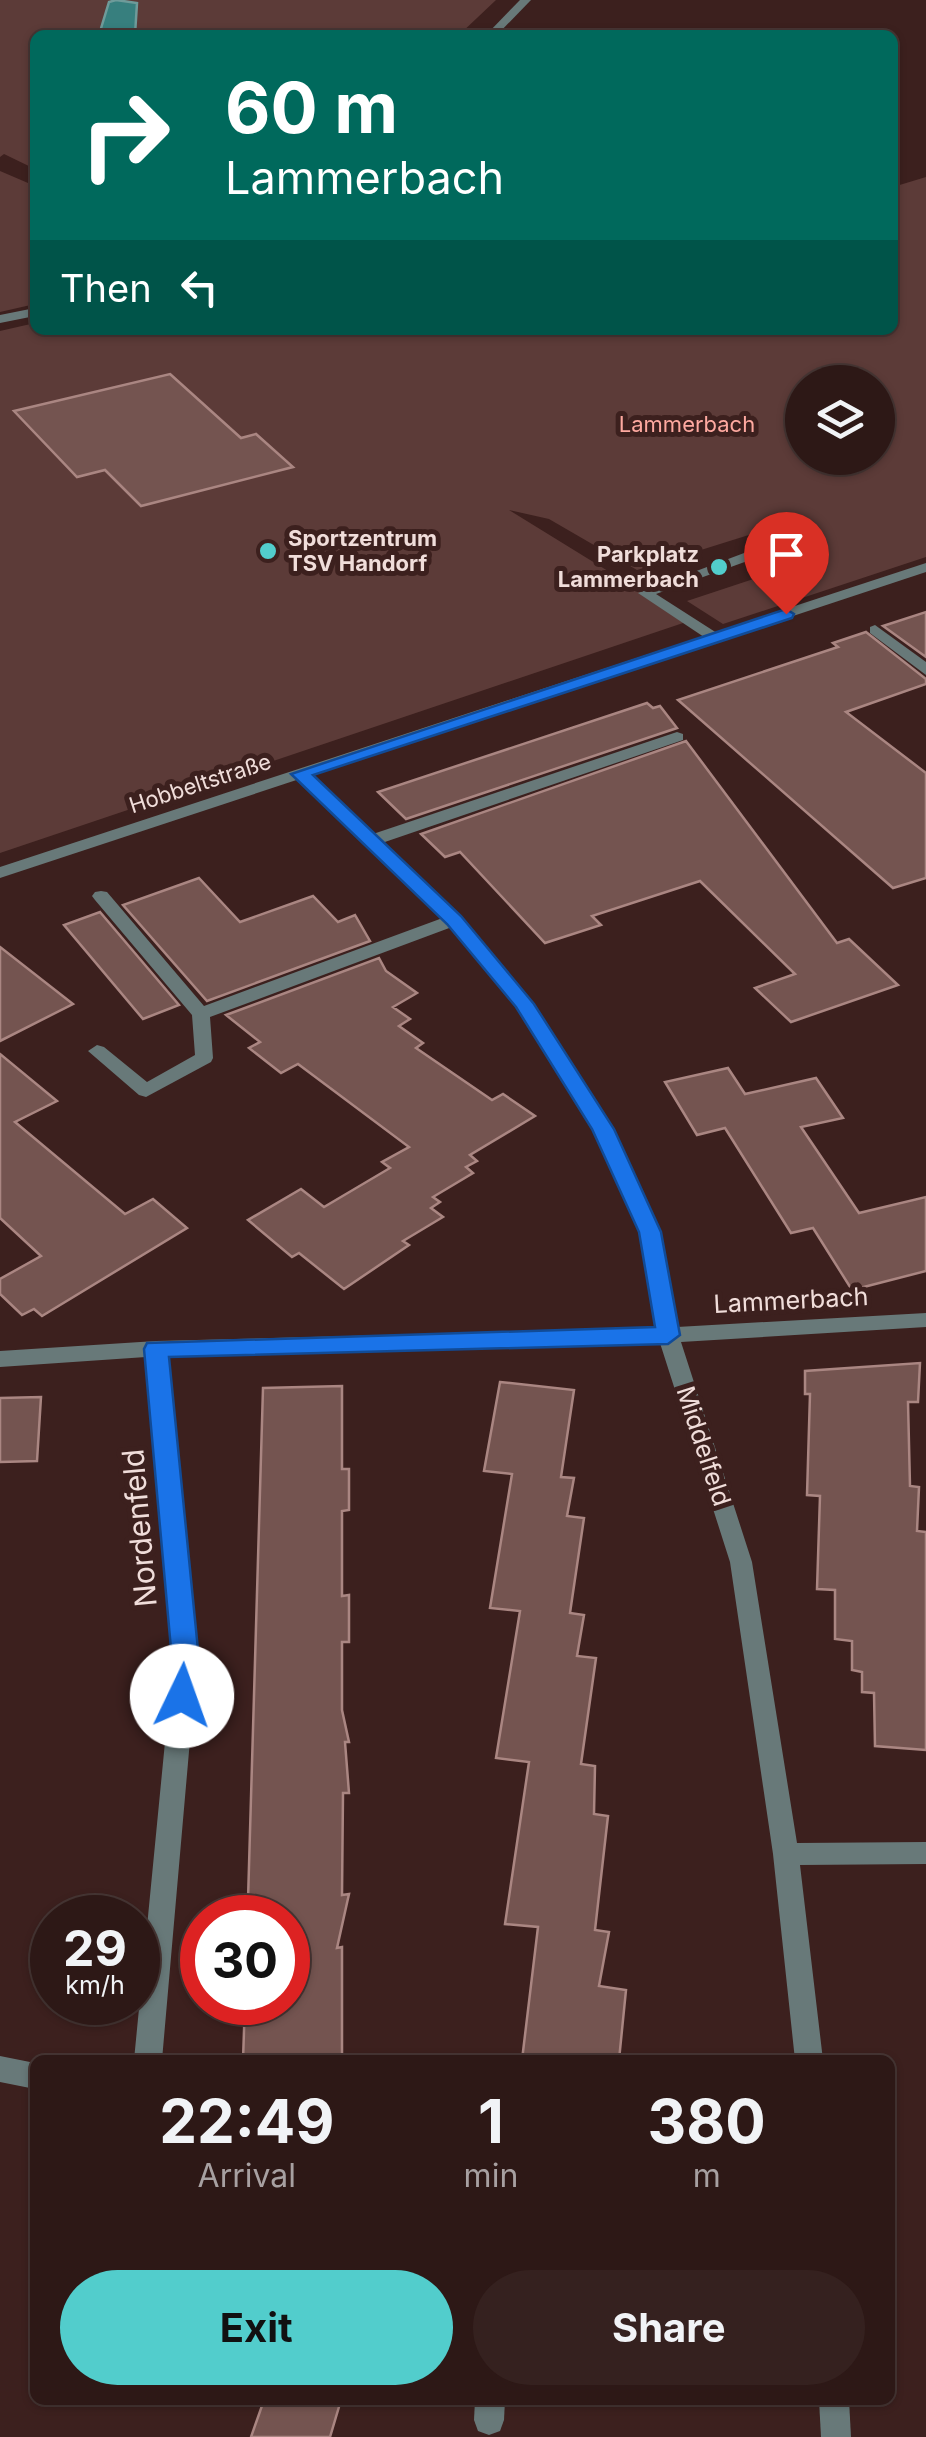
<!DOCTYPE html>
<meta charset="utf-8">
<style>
:root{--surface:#2d1816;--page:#35211f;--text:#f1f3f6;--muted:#a7a0a1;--line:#483735;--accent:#52cdcc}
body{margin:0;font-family:Inter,sans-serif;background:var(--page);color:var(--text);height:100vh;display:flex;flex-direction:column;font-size:38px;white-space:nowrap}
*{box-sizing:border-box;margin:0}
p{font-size:32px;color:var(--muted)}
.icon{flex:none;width:55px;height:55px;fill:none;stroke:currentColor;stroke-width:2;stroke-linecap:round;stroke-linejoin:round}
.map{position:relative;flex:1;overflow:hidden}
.drawer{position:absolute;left:30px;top:2055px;width:865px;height:350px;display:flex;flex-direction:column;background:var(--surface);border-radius:15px;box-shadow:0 2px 8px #0004,0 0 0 2px var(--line)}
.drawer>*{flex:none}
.top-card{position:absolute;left:30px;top:30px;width:868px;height:305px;border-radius:15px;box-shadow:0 2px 8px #0004,0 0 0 2px var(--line);background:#00695c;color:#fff;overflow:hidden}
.buttons{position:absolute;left:785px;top:365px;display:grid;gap:20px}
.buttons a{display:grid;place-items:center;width:110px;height:110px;border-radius:50%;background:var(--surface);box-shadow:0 2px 8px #0004,0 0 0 2px var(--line);font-size:50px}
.speed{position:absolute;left:30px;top:1895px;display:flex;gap:20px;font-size:50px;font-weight:700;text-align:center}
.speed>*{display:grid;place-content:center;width:130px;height:130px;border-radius:50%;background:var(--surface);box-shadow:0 2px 8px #0004,0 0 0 2px var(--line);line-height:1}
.speed small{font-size:25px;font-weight:400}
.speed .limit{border:15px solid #d22;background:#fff;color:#111}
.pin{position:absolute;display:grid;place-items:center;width:85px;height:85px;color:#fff;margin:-102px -42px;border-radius:50% 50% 50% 0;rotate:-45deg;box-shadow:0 0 10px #0007}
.pin .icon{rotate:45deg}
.me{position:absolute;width:110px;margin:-55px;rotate:3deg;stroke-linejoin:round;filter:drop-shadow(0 0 8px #0008)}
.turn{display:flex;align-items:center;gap:35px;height:210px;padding:0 30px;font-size:45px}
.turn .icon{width:130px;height:130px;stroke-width:2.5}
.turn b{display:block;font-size:70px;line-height:85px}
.then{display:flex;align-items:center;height:95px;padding:0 30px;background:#0003;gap:20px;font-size:38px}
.eta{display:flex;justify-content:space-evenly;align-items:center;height:170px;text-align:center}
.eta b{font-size:60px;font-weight:700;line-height:70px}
.button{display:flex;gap:20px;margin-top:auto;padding:20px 30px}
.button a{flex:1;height:115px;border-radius:60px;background:var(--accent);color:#111;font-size:40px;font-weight:700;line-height:115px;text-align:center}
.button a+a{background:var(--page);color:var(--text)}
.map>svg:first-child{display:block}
.green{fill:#5c3b38;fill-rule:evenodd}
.water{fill:#377f7e;stroke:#6e9b9a;stroke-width:2.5}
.building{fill:#745450;stroke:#aa8682;stroke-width:2.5}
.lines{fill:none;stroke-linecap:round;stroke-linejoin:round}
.service{fill:#687979;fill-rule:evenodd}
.minor{fill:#687979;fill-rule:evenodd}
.tertiary{fill:#687979;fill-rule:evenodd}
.route{fill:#1a73e8;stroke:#114b97;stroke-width:2.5}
.poi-dot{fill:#52cdcc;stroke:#3c201e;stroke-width:4}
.labels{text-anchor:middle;stroke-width:10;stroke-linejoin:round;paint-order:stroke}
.far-park-label{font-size:22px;fill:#fea9a0;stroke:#3c201e}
.far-poi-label{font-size:22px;font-weight:bold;fill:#f0ddda;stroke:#3c201e;text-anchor:start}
.far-street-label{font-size:22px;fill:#f0ddda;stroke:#3c201e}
.street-label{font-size:25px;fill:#f0ddda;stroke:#3c201e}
.near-street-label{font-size:30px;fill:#f0ddda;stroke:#3c201e}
</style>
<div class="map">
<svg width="926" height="2437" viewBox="0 0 926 2437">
<rect width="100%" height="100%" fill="#3c201e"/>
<g class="green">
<path d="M0,0H496L459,35H35V169L4,154L0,157Z"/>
<path d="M0,171L35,186V304L0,312Z"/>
<path d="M926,177V557L723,624L687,601L799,564L752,534L637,570L549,519L509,510L689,621L0,853V331L35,323V330H892L893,187ZM802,382H878V458H802Z"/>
</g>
<path class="water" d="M116,0L137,3L135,35H99L109,2Z"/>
<g class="building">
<path d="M170,374L241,438L256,434L293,467L141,506L105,470L77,477L14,411Z"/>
<path d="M926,612V657L883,626Z"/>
<path d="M866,632L926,679V684L846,712L926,773V878L893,888L678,700L838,647L833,643Z"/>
<path d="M647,703L653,708L660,706L677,728L406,819L378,792Z"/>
<path d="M686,741L837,943L849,939L898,985L791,1022L755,988L795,974L700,881L592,916L601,925L545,943L460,852L445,857L421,834Z"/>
<path d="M199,878L240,922L313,896L338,922L355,915L370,941L207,1001L123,905Z"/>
<path d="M100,912L179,1005L143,1019L64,925Z"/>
<path d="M0,947L73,1004L0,1041Z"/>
<path d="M379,958L386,971L417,993L393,1007L410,1019L399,1026L423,1043L416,1048L492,1100L503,1094L535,1116L470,1155L477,1161L466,1167L473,1173L433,1197L440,1202L431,1208L443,1217L403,1241L409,1245L344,1289L299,1253L292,1257L248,1220L301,1189L324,1207L390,1168L382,1162L409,1147L298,1064L281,1073L249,1048L260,1042L226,1015Z"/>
<path d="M0,1054L57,1101L15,1122L125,1214L153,1199L187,1228L42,1316L34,1309L22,1315L0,1294V1279L41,1256L0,1218Z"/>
<path d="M728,1068L745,1094L816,1078L843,1118L801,1127L859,1213L926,1197V1271L852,1290L813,1228L791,1233L725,1128L697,1135L665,1082Z"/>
<path d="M920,1363L918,1402H908L910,1486L919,1487L917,1531L926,1532V1750L875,1746L874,1693L862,1692V1672L852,1670V1641L835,1639V1590L817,1589L820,1496L807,1495L810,1394H805V1371Z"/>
<path d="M500,1382L574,1390L561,1477L574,1478L567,1516L584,1518L570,1613L584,1615L577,1656L596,1658L581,1764L595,1766L594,1814L608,1816L595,1930L609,1932L599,1986L626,1990L619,2060H522L538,1927L505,1924L529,1762L496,1758L520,1611L490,1608L512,1474L484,1471Z"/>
<path d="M342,1386V1469H349V1510L342,1511V1596L349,1595V1642H342V1710L349,1742H345L349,1793H343L342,1895L349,1894L337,1948L342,1947V2060H243L245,2002H288V1918H257V1900H248L263,1388Z"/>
<path d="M41,1397L37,1461L0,1462V1398Z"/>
<path d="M264,2400H341L330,2437H251Z"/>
</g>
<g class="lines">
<g class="service">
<path d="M792,517L804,520L783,548L656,594L720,635V641H710L638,593L773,542Z"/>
<path d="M875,625L926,662V675L870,633V627Z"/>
<path d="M677,732L683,734V740L379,844H367L365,840L367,836Z"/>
<path d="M101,891L107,892L204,1006L448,916H460L463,920L460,924L210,1017L213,1058L211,1062L146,1097L139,1095L88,1051L97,1045L104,1047L147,1082L195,1055L192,1015L95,900L92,896L95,892Z"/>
<path d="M0,2056L35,2063V2089L0,2082Z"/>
<path d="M475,2400H505L504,2420L500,2431L489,2435L478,2431L474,2420Z"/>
</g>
<g class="minor">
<path d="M301,769L307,771L460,916L533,1004L613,1129L660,1232L677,1327L926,1313V1327L681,1342L752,1562L797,1843L926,1842V1864L800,1865L823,2060H795L773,1854L730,1562L660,1343L167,1356L197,1660L162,2060H134L173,1660L146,1357L0,1367V1351L156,1341L656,1328L640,1232L593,1129L517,1007L448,924L295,777L293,774Z"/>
<path d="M819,2400H849L851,2437H821Z"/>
</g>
<g class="tertiary">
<path d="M520,0H531L497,35H486Z"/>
<path d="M35,308V316L0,323V315Z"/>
<path d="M926,563V572L0,878V867Z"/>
</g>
</g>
<path class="route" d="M786,609L794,614L792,618L313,775L461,916L534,1004L614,1129L661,1232L680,1335L668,1344L169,1357L199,1660L192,1704L182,1707L172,1704L168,1696L172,1660L144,1349L147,1343L655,1327L639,1232L592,1129L516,1007L447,924L291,774Z"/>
<g class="poi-dot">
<circle cx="268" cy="551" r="10"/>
<circle cx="719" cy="567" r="10"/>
</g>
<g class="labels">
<g class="far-park-label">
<text x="687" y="432">Lammerbach</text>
</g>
<g class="far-poi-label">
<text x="288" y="546">Sportzentrum<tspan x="288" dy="25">TSV Handorf</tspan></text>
<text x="699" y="562" text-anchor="end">Parkplatz<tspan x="699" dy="25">Lammerbach</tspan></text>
</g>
<g class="far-street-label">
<text transform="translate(200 783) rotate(-18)" y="8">Hobbeltstraße</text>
</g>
<g class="street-label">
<text transform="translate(791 1300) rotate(-3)" y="9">Lammerbach</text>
<text transform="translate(704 1446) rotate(72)" y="9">Middelfeld</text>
</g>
<g class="near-street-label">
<text transform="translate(140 1528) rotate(-95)" y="10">Nordenfeld</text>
</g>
</g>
</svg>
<div class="buttons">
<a><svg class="icon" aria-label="layers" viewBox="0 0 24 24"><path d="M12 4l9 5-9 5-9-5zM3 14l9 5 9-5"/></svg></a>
</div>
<div class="speed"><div>29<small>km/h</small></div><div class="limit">30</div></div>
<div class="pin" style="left:786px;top:614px;background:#d93025"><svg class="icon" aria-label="arrive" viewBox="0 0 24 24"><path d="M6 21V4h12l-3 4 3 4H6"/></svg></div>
<svg class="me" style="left:182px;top:1696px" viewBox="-20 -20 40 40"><circle r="19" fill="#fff"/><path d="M0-13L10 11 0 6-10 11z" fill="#1a73e8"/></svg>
<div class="top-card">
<div class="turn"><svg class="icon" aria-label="right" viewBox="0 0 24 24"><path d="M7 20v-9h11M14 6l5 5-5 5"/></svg><div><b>60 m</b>Lammerbach</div></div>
<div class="then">Then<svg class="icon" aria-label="left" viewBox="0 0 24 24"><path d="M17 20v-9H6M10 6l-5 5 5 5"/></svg></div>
</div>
<section class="drawer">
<div class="eta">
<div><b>22:49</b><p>Arrival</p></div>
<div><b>1</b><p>min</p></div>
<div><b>380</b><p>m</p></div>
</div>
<div class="button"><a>Exit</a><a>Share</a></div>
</section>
</div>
